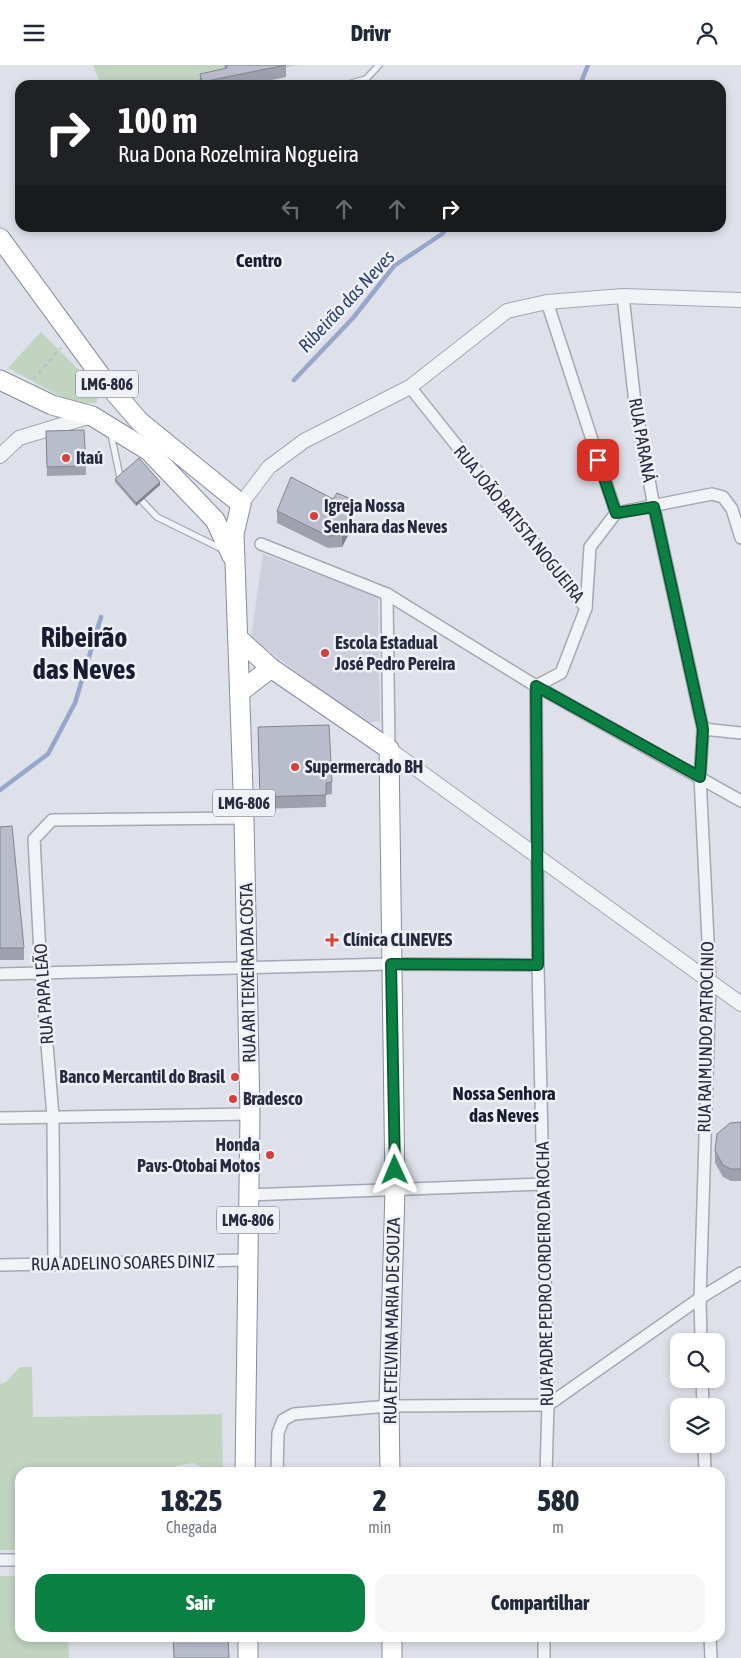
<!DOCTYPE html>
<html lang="pt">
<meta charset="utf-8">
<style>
:root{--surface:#fff;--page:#f6f6f7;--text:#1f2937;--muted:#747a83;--accent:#0b8043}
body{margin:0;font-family:"Asap Condensed",sans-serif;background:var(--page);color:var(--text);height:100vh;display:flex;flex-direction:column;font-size:19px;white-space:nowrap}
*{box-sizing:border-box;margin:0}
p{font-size:16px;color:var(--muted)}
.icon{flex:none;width:28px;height:28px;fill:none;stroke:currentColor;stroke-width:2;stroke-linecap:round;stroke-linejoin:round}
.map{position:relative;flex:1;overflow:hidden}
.side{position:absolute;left:15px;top:1402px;width:710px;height:175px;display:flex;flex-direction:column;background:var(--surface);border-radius:15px;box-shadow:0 2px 8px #0003}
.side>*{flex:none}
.guide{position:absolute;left:15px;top:15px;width:711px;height:152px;border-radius:15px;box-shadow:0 2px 8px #0003;background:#202124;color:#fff;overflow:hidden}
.controls{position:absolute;left:670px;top:1268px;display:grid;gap:10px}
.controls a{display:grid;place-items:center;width:55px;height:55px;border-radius:10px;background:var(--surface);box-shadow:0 2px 8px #0003;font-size:25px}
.pin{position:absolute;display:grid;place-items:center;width:42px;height:42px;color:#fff;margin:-21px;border-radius:10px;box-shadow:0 2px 8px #0006}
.me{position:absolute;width:55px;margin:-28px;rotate:359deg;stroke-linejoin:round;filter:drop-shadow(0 0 4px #0008)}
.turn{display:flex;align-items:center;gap:18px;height:105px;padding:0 20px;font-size:22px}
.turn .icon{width:65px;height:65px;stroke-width:2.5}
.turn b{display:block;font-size:35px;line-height:42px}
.lanes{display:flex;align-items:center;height:48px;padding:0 20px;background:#0003;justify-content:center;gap:25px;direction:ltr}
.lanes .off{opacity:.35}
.eta{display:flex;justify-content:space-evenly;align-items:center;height:85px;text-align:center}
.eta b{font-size:30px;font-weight:800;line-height:35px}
.button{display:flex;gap:10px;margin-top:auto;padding:10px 20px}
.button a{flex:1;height:58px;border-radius:15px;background:var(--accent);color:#fff;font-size:20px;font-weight:800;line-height:58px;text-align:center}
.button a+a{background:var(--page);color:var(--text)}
header{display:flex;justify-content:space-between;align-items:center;height:65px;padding:0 20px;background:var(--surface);font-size:22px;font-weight:800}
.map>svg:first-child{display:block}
.built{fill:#cdd0dc}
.green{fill:#c1d4c0}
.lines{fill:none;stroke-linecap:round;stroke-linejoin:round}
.stream{stroke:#97a7cc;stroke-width:4.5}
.service-casing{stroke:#a4a7b4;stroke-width:8}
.minor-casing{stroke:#a4a7b4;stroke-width:14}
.tertiary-casing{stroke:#a4a7b4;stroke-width:16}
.trunk-casing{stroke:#858ba1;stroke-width:21}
.path{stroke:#bdbfc8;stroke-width:2.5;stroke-dasharray:4 4;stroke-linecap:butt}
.service{stroke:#f2f3f7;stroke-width:5.5}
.minor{stroke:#f2f3f7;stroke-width:11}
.tertiary{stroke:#f2f3f7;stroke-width:14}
.trunk{stroke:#fff;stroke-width:19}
.wall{fill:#9fa2ae}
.shaded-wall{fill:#82848d}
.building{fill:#b9bcca;stroke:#82848d}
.route-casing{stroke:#07532c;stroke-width:12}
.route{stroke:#0b8043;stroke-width:9}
.poi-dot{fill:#d8413a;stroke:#eff1f7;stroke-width:2}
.labels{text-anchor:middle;stroke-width:5;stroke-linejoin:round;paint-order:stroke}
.shield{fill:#eff1f7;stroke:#636678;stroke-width:1}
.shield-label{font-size:16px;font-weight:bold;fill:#272b42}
.street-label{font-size:18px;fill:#272b42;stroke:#eff1f7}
.poi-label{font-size:18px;font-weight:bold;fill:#272b42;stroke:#eff1f7;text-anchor:start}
.neighbourhood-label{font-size:19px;font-weight:bold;fill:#191d33;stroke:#eff1f7}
.water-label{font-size:19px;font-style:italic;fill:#2e4179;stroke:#eff1f7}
.town-label{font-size:28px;font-weight:bold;fill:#191d33;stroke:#eff1f7}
</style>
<header><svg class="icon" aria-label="menu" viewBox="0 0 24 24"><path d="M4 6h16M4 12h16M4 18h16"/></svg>Drivr<svg class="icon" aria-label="person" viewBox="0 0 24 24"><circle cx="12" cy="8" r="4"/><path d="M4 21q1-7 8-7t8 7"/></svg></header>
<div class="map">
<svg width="741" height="1593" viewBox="0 0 741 1593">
<rect width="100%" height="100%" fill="#dfe1ea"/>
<path class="built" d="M263,489L378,532L380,656L366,658L251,573Z"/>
<g class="green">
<path d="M93,0H299L284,3L286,12L246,20H101Z"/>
<path d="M41,267L100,326L96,338L74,339L8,303Z"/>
<path d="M20,1302H32L33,1352L222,1349L223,1407H214L193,1398L146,1407L20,1408V1485H0V1319L6,1317Z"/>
<path d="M0,1511H20V1572L68,1573L69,1593H0Z"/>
</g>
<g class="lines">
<g class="stream">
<path d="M580,20L588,0"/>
<path d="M294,315L353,253L394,201L442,169L448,162"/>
<path d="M0,725L48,689L75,638L101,552"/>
</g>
<defs>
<g id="service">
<path d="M345,20L366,14L379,0"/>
<path d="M111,369L120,412"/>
<path d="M142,436L157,452L222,484"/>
</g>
<g id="minor">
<path d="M623,231L635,338L654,442L703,664L700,711L710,917L700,1233L701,1276"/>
<path d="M547,237L616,448"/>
<path d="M410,322L586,543"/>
<path d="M261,479L387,529L536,621L741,736"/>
<path d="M387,529L389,684"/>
<path d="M536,621L538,900L548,1340L546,1408"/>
<path d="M536,621L561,608L586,543L590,482L616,448L712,429L723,432L732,444L741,473"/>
<path d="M703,664L741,668"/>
<path d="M0,909L391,899L538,900"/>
<path d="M0,1053L250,1049"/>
<path d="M250,1130L544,1119"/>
<path d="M0,1200L247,1195"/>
<path d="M54,1200L53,1051L41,908L34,774L52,755L244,753"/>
<path d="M702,1314L703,1341"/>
<path d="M704,1379L705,1408"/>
<path d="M277,1408L278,1368L283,1355L294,1349L389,1341L548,1340L700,1233L741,1208"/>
<path d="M0,1495H20"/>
<path d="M544,1572V1593"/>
<path d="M710,1572L711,1593"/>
</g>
<g id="tertiary">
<path d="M0,391L19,373L91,351"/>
<path d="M241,439L269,402L304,376L410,322L507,246L547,237L623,231L741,235"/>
<path d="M389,684L741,939"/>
</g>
<g id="trunk">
<path d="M0,173L103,314L140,357L241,439"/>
<path d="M0,315L52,340L92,351L149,386L215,455L232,491"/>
<path d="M241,439L234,469L244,753L250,1049L245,1408"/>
<path d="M239,574L271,603L389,684L395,1124L389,1341L390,1408"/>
<path d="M240,627L271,603"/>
<path d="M248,1572V1593"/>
<path d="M392,1572V1593"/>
</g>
</defs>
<use href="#service" class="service-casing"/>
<use href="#minor" class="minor-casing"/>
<use href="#tertiary" class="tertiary-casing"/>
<use href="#trunk" class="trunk-casing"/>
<path class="path" d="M33,314L61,283"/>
<use href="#service" class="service"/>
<use href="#minor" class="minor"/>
<use href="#tertiary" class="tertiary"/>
<use href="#trunk" class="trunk"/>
</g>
<g class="wall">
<path d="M224,0H286V12L246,20H200V9L225,4Z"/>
<path d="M46,366L86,401V410L47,411Z"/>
<path d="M115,414L160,420L136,441L115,417Z"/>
<path d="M333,434L351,446L350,448L353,461L342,482L328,483L277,458V446Z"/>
<path d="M258,662L332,717V729L326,730V742L260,744Z"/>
<path d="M0,762L24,883V895H0Z"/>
<path d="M741,1057V1116H731L723,1112L715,1098V1086Z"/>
</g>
<g class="shaded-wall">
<path d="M160,417V420L136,441V438Z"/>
<path d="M351,434V446L344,456V444Z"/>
<path d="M353,449V461L342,482V470Z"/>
</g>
<g class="building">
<path d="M226,0H286L202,17L200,9L227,3Z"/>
<path d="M84,365L86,401L47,402L46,366Z"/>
<path d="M139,393L160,417L136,438L115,414Z"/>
<path d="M291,412L333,434L337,428L351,434L344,444L353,449L342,470L328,471L277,446Z"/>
<path d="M329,660L332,717L326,718V730L260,732L258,662Z"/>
<path d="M12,761L24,883H0V762Z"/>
<path d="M741,1057V1104H731L723,1100L715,1086L717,1069L730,1058Z"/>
<path d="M173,1572H228L229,1593H174Z"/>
</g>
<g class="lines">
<defs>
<path id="route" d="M395,1105L391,899L538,900L536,621L700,712L703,664L654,442L616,448L598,395"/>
</defs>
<use href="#route" class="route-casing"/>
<use href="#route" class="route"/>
</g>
<g class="poi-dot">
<circle cx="66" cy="393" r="5"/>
<circle cx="314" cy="451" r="5"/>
<circle cx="325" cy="588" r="5"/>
<circle cx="295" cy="702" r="5"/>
<path d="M329.5 867.5h5v5h5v5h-5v5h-5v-5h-5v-5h5z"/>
<circle cx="235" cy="1012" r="5"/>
<circle cx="233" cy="1034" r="5"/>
<circle cx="270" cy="1090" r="5"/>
</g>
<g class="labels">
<g class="shield">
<rect x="76" y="305.5" width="62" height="27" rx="4"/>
<rect x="213" y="724.5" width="62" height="27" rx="4"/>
<rect x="217" y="1141.5" width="62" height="27" rx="4"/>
</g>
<g class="shield-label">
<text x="107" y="325">LMG-806</text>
<text x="244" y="744">LMG-806</text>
<text x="248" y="1161">LMG-806</text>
</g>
<g class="street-label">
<text transform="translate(642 375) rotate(80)" y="6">RUA PARANÁ</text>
<text transform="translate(519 459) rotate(51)" y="6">RUA JOÃO BATISTA NOGUEIRA</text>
<text transform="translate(248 908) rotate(-91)" y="6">RUA ARI TEIXEIRA DA COSTA</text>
<text transform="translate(44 929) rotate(-94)" y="6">RUA PAPA LEÃO</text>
<text transform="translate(706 972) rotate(-89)" y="6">RUA RAIMUNDO PATROCINIO</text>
<text transform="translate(123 1198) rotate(-1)" y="6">RUA ADELINO SOARES DINIZ</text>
<text transform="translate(545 1209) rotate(-91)" y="6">RUA PADRE PEDRO CORDEIRO DA ROCHA</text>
<text transform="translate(392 1256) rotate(-89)" y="6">RUA ETELVINA MARIA DE SOUZA</text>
</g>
<g class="poi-label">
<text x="76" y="399">Itaú</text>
<text x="324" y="447">Igreja Nossa<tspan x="324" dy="21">Senhara das Neves</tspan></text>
<text x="335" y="584">Escola Estadual<tspan x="335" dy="21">José Pedro Pereira</tspan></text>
<text x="305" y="708">Supermercado BH</text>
<text x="343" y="881">Clínica CLINEVES</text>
<text x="225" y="1018" text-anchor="end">Banco Mercantil do Brasil</text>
<text x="243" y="1040">Bradesco</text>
<text x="260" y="1086" text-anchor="end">Honda<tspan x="260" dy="21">Pavs-Otobai Motos</tspan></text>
</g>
<g class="neighbourhood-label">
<text x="259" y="202">Centro</text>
<text x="504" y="1035">Nossa Senhora<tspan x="504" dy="22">das Neves</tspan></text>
</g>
<g class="water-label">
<text transform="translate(346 236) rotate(-47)" y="7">Ribeirão das Neves</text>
</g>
<g class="town-label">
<text x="84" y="582">Ribeirão<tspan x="84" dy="32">das Neves</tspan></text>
</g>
</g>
</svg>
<div class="controls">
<a><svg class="icon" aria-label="search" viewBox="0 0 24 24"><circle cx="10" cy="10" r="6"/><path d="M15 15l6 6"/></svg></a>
<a><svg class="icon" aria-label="layers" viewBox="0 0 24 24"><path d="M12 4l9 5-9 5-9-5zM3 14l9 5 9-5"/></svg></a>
</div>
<div class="pin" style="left:598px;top:395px;background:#d93025"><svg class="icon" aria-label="arrive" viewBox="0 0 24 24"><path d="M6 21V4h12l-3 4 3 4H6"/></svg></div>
<svg class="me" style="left:395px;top:1105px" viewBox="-20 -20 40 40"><path d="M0-17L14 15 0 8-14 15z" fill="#0b8043" stroke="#fff" stroke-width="4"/></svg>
<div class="guide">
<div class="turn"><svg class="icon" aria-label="right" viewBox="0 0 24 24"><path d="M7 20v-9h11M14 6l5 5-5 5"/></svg><div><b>100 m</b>Rua Dona Rozelmira Nogueira</div></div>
<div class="lanes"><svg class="icon off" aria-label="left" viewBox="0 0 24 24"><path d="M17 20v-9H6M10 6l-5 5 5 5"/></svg><svg class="icon off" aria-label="ahead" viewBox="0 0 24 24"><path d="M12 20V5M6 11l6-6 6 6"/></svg><svg class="icon off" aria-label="ahead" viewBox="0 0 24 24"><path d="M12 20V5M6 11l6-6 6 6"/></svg><svg class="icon" aria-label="right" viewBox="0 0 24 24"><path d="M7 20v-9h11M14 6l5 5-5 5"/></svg></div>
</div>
<section class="side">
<div class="eta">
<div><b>18:25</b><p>Chegada</p></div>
<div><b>2</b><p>min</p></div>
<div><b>580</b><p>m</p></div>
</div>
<div class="button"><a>Sair</a><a>Compartilhar</a></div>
</section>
</div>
